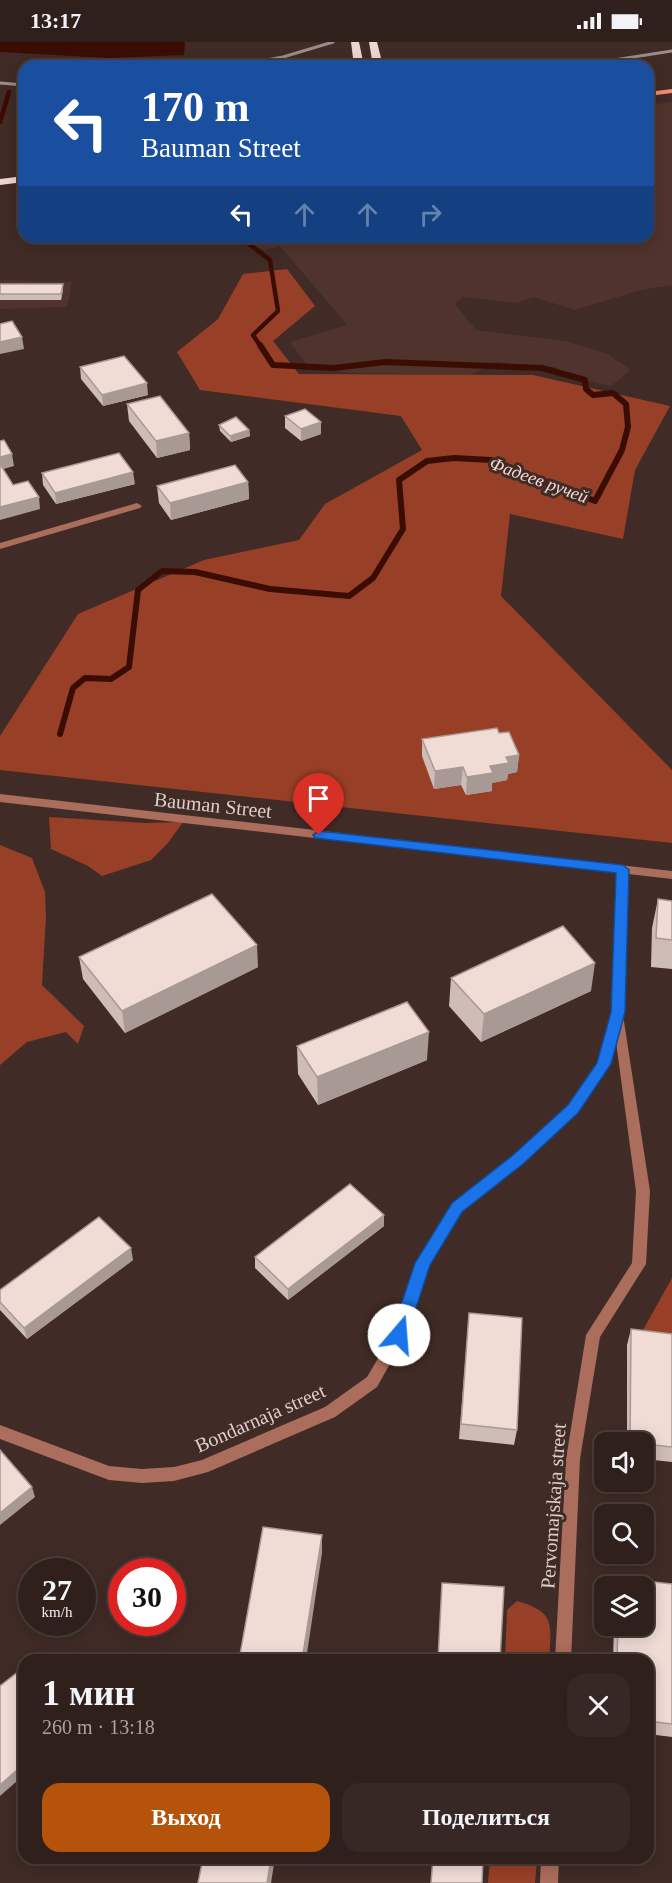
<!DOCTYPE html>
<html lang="ru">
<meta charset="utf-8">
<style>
:root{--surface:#30201c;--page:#382825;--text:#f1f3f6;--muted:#a8a3a3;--line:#4b3e3b;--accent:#b45309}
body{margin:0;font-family:"Times New Roman",serif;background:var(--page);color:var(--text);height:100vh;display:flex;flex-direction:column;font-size:22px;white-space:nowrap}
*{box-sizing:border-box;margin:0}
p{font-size:20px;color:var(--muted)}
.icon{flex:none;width:33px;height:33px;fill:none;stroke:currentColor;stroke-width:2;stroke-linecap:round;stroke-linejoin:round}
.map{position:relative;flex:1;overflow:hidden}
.sheet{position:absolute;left:18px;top:1612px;width:636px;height:210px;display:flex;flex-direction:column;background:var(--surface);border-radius:18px;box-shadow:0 3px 15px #0003,0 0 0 2px var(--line)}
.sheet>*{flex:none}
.hud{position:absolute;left:18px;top:18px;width:636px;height:183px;border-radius:18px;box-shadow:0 3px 15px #0003,0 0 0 2px var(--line);background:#1a4fa0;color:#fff;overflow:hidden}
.controls{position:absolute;left:594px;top:1390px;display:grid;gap:12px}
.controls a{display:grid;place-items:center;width:60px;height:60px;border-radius:12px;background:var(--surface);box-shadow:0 3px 15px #0003,0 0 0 2px var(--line);font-size:30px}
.speed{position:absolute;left:18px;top:1516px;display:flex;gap:12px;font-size:30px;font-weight:700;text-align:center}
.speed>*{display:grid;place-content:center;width:78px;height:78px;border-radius:50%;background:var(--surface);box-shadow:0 3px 15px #0003,0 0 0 2px var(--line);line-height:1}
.speed small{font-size:15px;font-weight:400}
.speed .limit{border:9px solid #d22;background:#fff;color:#111}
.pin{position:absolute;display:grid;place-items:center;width:51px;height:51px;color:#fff;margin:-62px -26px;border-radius:50% 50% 50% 0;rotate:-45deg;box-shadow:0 0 6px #0007}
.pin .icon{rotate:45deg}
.me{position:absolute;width:66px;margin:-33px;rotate:18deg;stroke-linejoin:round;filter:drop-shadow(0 0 4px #0008)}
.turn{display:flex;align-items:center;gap:21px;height:126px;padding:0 24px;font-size:27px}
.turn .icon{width:78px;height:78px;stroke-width:2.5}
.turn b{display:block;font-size:42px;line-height:51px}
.lanes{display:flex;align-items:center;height:57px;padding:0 24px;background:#0003;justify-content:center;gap:30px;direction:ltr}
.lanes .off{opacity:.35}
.round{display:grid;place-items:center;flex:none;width:63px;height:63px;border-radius:18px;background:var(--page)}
.overview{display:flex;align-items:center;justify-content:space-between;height:102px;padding:0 24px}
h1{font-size:36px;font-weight:800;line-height:45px}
.primary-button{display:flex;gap:12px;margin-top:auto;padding:12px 24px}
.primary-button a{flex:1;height:69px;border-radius:18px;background:var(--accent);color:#fff;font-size:24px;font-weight:800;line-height:69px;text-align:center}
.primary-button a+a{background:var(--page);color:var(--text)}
.status{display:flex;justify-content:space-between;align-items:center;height:42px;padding:0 30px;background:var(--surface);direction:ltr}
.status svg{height:16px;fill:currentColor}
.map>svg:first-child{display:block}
.built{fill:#4f332c}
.forest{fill:#983f28}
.water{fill:#3b0d02}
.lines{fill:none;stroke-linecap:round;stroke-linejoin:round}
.stream-far1{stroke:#3b0d02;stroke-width:4.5}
.stream{stroke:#3b0d02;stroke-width:6}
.minor{fill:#ab6d5c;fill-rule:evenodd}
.tertiary{fill:#ab6d5c;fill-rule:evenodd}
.secondary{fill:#ef8d72;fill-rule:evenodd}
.trunk{fill:#efd5ce;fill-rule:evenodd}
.rail{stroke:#9c8b87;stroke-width:3}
.wall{fill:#cebcb7}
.shaded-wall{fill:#a89995}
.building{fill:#f0dbd5;stroke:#a89995;stroke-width:1.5}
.route{fill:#1a73e8;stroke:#114b97;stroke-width:1.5}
.labels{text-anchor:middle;stroke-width:6;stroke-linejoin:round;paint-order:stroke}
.far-water-label{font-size:18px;font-style:italic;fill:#f4dad2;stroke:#402b26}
.street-label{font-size:20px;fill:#ddcfcb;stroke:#402b26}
</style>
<div class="status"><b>13:17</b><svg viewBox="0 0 49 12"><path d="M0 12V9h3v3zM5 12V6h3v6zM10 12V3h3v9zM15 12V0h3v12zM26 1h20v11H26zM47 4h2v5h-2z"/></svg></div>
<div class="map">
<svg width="672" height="1841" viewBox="0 0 672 1841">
<rect width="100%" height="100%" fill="#402b26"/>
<g class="built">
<path d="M672,60V243L641,248L575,268L533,255L518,261L462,255L455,262L476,288L566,299L608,312L631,328L611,344L582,338L554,325L495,320L471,333L351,331L309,326L290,300L347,283L280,204L265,208L232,195H648V63Z"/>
<path d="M0,238L72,240L67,265L0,267Z"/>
</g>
<g class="forest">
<path d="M287,227L315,264L273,299L299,332L533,333L670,364L635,428L623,497L510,472L501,554L672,728V801L0,728V694L78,572L204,518L299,498L325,462L422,408L401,374L200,348L177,310L218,277L243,232Z"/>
<path d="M49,775L145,781L183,780L168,801L151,818L102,834L88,824L51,807Z"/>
<path d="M0,803L32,816L45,850L46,874L42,943L84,984L78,1002L66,990L27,1000L0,1023Z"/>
<path d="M672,1236V1299L639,1295Z"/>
<path d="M517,1559C556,1570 551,1582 549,1618H505L507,1568Z"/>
<path d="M490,1817H537L535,1841H488Z"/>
</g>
<path class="water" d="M0,0H185L184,13L109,16L0,10Z"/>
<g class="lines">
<g class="stream-far1">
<path d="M0,80L9,50"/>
<path d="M240,195L270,218L278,269L253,293L261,305"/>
</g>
<path class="stream" d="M60,692L73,646L85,636L111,637L129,625L138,548L162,529L195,530L270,547L349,554L373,536L403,487L399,438L427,419L454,416L491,418L595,459L622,408L628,385L626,362L613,351L593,353L586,347L585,338L542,326L385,320L334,326L273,323L260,303"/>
<g class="minor">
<path d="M137,461L142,464L140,466L0,507V501Z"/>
<path d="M623,824L629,828L623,973L650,1149L646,1222L600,1295L580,1417L571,1618H555L566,1417L586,1293L632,1221L636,1149L616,1000L607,1025L578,1071L523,1122L462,1170L429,1223L406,1293L377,1345L335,1375L208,1430L174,1439L142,1441L109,1438L0,1397V1383L109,1424L142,1427L174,1425L202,1418L325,1365L367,1335L393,1291L418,1217L452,1162L513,1114L568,1063L597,1021L612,970L617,828Z"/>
<path d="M541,1816H559L558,1841H540Z"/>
</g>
<path class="tertiary" d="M0,752L672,829V837L0,760Z"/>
<path class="secondary" d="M672,47V51L648,54V50Z"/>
<g class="trunk">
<path d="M351,0H359L364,24H354Z"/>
<path d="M369,0H377L383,24H373Z"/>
<path d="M24,134V140L0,143V137Z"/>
</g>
<g class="rail">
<path d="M234,24L283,15L333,0"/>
<path d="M575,24L672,9"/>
<path d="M0,41L24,43"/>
</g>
</g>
<g class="wall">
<path d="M0,242H63V248L61,258H0Z"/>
<path d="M80,325L148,353L103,364L81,337Z"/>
<path d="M127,362L189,391L190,408L157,416L129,379Z"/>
<path d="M285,374L321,380V392L301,399L285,386Z"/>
<path d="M219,383L249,388L250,394L231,400L220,389Z"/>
<path d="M42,431L135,442L56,462L43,443Z"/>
<path d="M248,440L249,457L171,478L159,461L157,444Z"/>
<path d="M499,691L519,713L517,730L508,732L507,738L492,741V749L466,753L461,743L434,747L422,714V697Z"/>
<path d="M658,857L672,859V927L651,925L652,886Z"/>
<path d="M79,915L258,925L125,991L83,937Z"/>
<path d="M451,936L591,949L481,1000L449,964Z"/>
<path d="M297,1004L427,1018L318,1063L298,1032Z"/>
<path d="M384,1173V1184L288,1258L255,1226V1215Z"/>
<path d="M133,1218L27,1297L0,1268V1248Z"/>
<path d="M469,1271L517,1388L514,1403L459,1397Z"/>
<path d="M631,1287L672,1292V1420L644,1417V1401H627V1303Z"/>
<path d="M618,1536L672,1542V1695L648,1692V1618H613L614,1584H644V1545H616Z"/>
</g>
<g class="shaded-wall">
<path d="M63,242V248L61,258V252Z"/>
<path d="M22,295L24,307L0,312V300Z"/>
<path d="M147,341L148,353L103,364L102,353Z"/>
<path d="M321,380V392L301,399V387Z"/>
<path d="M249,388L250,394L231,400L230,394Z"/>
<path d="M189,391L190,408L157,416L156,399Z"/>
<path d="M12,412L14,424L0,428V415Z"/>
<path d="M133,430L135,442L56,462L55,451Z"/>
<path d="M248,440L249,457L171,478L170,461Z"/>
<path d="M39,455L40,467L0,478V465Z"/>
<path d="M519,713L517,730L508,732L507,738L492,741V749L466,753L467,735L506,715Z"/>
<path d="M463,725L461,743L434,747L435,729Z"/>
<path d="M257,903L258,925L125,991L122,969Z"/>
<path d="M595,921L591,949L481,1000L484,972Z"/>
<path d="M429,990L427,1018L318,1063L317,1035Z"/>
<path d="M384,1173V1184L288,1258V1247Z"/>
<path d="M131,1206L133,1218L27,1297L24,1286Z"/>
<path d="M32,1445L35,1455L0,1483V1471Z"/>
<path d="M322,1493V1511L306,1618H302Z"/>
<path d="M24,1722V1733L0,1754V1743Z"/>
<path d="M271,1816H275L271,1841H267Z"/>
</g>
<g class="building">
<path d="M0,242H63L61,252H0Z"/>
<path d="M12,279L22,295L0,300V282Z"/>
<path d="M124,314L147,341L102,353L80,325Z"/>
<path d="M160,354L189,391L156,399L127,362Z"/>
<path d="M305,367L321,380L301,387L285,374Z"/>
<path d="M236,375L249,388L230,394L219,383Z"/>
<path d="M4,398L12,412L0,415V399Z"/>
<path d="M119,411L133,430L55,451L42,431Z"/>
<path d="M0,422L13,443L28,439L39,455L0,465Z"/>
<path d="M235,423L248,440L170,461L157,444Z"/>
<path d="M497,686L499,691L509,690L519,713L506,715L509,721L490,724L493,731L467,735L463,725L435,729L422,697Z"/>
<path d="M212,852L257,903L122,969L79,915Z"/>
<path d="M658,857L672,859V898L656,896Z"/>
<path d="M563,884L595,921L484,972L451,936Z"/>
<path d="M407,960L429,990L317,1035L297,1004Z"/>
<path d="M350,1142L384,1173L288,1247L255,1215Z"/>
<path d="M99,1175L131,1206L24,1286L0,1260V1248Z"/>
<path d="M469,1271L522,1276L517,1388L461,1382Z"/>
<path d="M631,1287L672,1292V1405L644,1402V1401H630Z"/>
<path d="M0,1408L32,1445L0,1471Z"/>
<path d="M263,1485L322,1493L302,1618H239Z"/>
<path d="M618,1536L672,1542V1682L648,1679V1618H617L618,1584H644V1545H618Z"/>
<path d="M442,1541L504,1545L500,1618H438Z"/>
<path d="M23,1626L24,1627V1722L0,1743V1644Z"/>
<path d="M203,1816H271L267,1841H198Z"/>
<path d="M433,1816H483L482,1841H431Z"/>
</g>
<path class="route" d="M319,789L623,823L629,828L625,970L611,1022L578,1071L523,1122L462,1170L430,1223L407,1293L405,1299L399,1301L393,1299L391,1293L415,1221L452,1161L512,1114L568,1063L597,1021L611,970L616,831L315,796L313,793Z"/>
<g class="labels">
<g class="far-water-label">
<text transform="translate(539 438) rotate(20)" y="6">Фадеев ручей</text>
</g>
<g class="street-label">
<text transform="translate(213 763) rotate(6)" y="7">Bauman Street</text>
<text transform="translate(260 1376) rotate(-24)" y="7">Bondarnaja street</text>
<text transform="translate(553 1464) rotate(-86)" y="7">Pervomajskaja street</text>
</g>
</g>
</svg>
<div class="controls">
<a><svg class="icon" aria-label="sound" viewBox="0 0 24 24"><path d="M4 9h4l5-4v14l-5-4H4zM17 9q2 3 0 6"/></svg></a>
<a><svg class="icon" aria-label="search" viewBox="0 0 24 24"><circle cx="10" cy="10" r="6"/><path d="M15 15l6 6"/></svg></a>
<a><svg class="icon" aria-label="layers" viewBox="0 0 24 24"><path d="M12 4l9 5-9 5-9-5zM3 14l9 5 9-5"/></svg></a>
</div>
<div class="speed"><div>27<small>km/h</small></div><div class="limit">30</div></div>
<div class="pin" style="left:319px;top:793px;background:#d93025"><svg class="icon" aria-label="arrive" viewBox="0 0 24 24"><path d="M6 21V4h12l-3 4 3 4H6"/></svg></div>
<svg class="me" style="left:399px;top:1293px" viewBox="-20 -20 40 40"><circle r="19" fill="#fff"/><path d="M0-13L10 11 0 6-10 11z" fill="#1a73e8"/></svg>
<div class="hud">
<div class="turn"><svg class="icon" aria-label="left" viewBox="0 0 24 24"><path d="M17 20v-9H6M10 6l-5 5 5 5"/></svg><div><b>170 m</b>Bauman Street</div></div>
<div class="lanes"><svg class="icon" aria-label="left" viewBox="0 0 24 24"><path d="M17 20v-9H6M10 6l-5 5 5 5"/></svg><svg class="icon off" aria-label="ahead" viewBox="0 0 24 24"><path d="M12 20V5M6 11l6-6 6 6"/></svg><svg class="icon off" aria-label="ahead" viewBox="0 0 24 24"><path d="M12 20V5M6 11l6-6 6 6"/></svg><svg class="icon off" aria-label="right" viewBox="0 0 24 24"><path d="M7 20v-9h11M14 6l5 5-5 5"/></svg></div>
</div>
<section class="sheet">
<div class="overview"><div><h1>1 мин</h1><p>260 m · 13:18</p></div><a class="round"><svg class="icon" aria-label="close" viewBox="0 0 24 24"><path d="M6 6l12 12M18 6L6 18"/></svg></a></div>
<div class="primary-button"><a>Выход</a><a>Поделиться</a></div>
</section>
</div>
